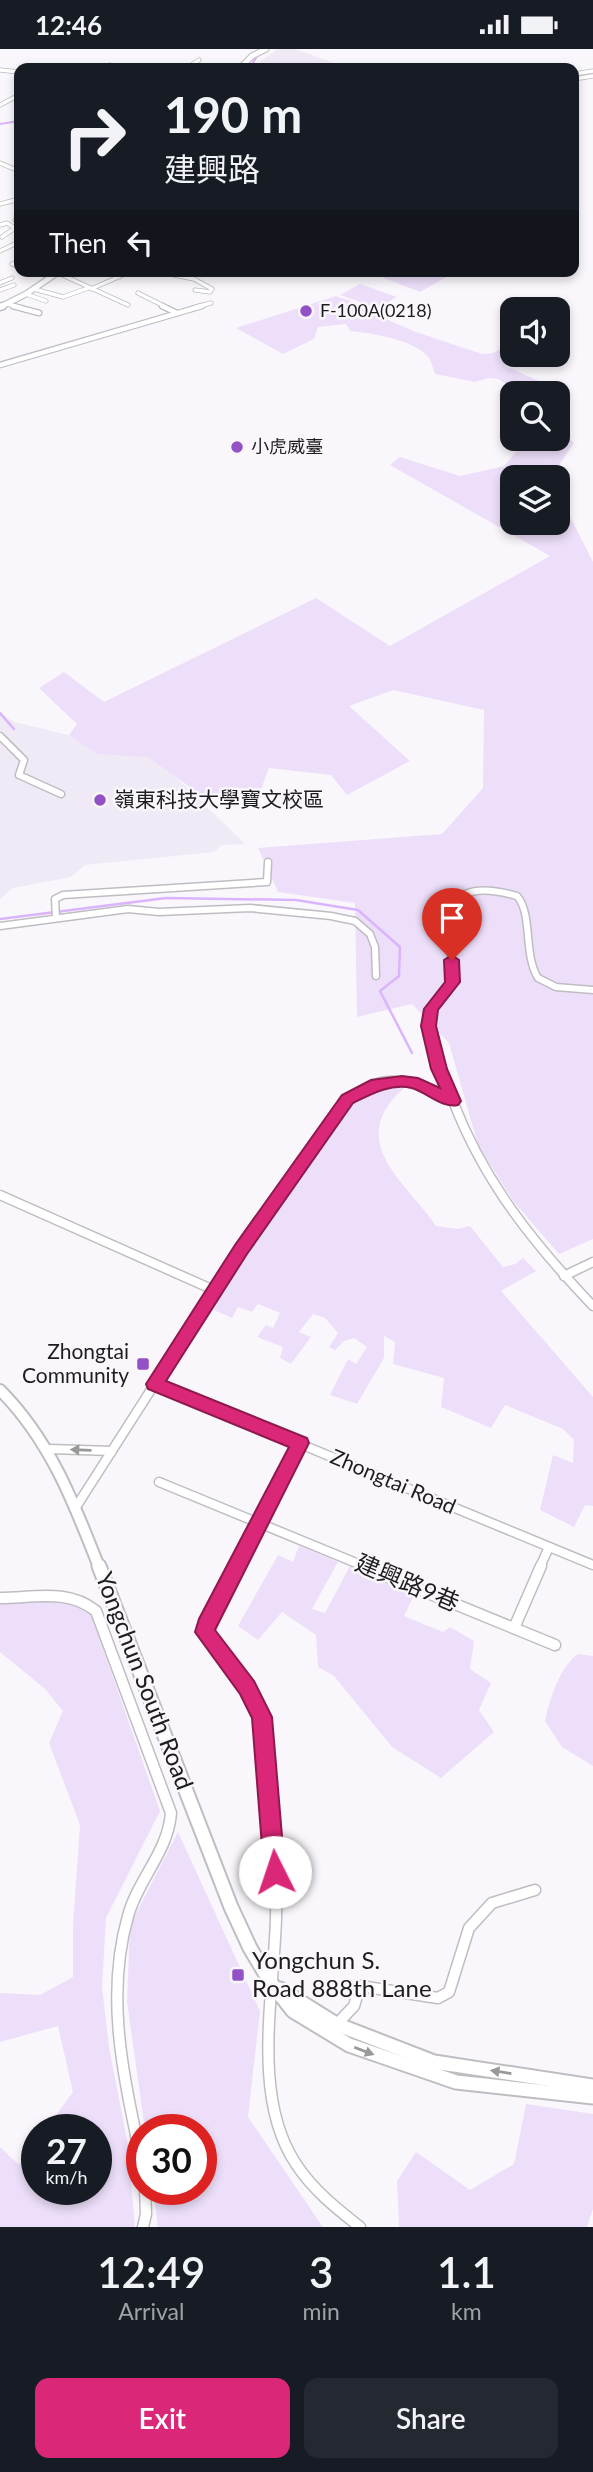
<!DOCTYPE html>
<meta charset="utf-8">
<style>
:root{--surface:#171b24;--page:#242831;--text:#f1f3f6;--muted:#9ea1a6;--accent:#db2777}
body{margin:0;font-family:Lato,"Noto Sans TC",sans-serif;background:var(--page);color:var(--text);height:100vh;display:flex;flex-direction:column;font-size:26px;white-space:nowrap}
*{box-sizing:border-box;margin:0}
p{font-size:23px;color:var(--muted)}
.icon{flex:none;width:38px;height:38px;fill:none;stroke:currentColor;stroke-width:2;stroke-linecap:round;stroke-linejoin:round}
.map{position:relative;height:2178px;overflow:hidden}
.sheet{display:flex;flex-direction:column;background:var(--surface);flex:1}
.sheet>*{flex:none}
.top-card{position:absolute;left:14px;top:14px;width:565px;height:214px;border-radius:14px;box-shadow:0 4px 10px #0003;background:#171b24;color:var(--text);overflow:hidden}
.controls{position:absolute;left:500px;top:248px;display:grid;gap:14px}
.controls a{display:grid;place-items:center;width:70px;height:70px;border-radius:14px;background:var(--surface);box-shadow:0 4px 10px #0003;font-size:35px}
.speed{position:absolute;left:21px;top:2065px;display:flex;gap:14px;font-size:35px;font-weight:700;text-align:center}
.speed>*{display:grid;place-content:center;width:91px;height:91px;border-radius:50%;background:var(--surface);box-shadow:0 4px 10px #0003;line-height:1}
.speed small{font-size:18px;font-weight:400}
.speed .limit{border:10px solid #d22;background:#fff;color:#111}
.pin{position:absolute;display:grid;place-items:center;width:60px;height:60px;color:#fff;margin:-72px -30px;border-radius:50% 50% 50% 0;rotate:-45deg;box-shadow:0 0 7px #0007}
.pin .icon{rotate:45deg}
.me{position:absolute;width:77px;margin:-38px;rotate:356deg;stroke-linejoin:round;filter:drop-shadow(0 0 5px #0008)}
.turn{display:flex;align-items:center;gap:24px;height:147px;padding:0 35px;font-size:32px}
.turn .icon{width:91px;height:91px;stroke-width:2.5}
.turn b{display:block;font-size:49px;line-height:60px}
.then{display:flex;align-items:center;height:66px;padding:0 35px;background:#0003;gap:14px;font-size:26px}
.eta{display:flex;justify-content:space-evenly;align-items:center;height:119px;text-align:center}
.eta b{font-size:42px;font-weight:600;line-height:49px}
.primary-button{display:flex;gap:14px;margin-top:auto;padding:14px 35px}
.primary-button a{flex:1;height:80px;border-radius:14px;background:var(--accent);color:#fff;font-size:28px;font-weight:600;line-height:80px;text-align:center}
.primary-button a+a{background:var(--page);color:var(--text)}
.status{display:flex;justify-content:space-between;align-items:center;height:49px;padding:0 35px;background:var(--surface);direction:ltr}
.status svg{height:19px;fill:currentColor}
.map>svg:first-child{display:block}
.built{fill:#efeaf5}
.green{fill:#eddffa}
.lines{fill:none;stroke-linecap:round;stroke-linejoin:round}
.stream-far1{stroke:#dab4fd;stroke-width:2}
.stream{stroke:#dab4fd;stroke-width:2.5}
.street-far4-casing{stroke:#bfbdc2;stroke-width:5}
.street-far3-casing{stroke:#bfbdc2;stroke-width:7}
.street-far2-casing{stroke:#bfbdc2;stroke-width:9}
.street-far1-casing{stroke:#bfbdc2;stroke-width:11}
.street-casing{stroke:#bfbdc2;stroke-width:13}
.secondary-far3-casing{stroke:#bfbdc2;stroke-width:7}
.secondary-far2-casing{stroke:#bfbdc2;stroke-width:9}
.secondary-far1-casing{stroke:#bfbdc2;stroke-width:14}
.secondary-casing{stroke:#bfbdc2;stroke-width:17}
.street-far4{stroke:#fff;stroke-width:3.5}
.street-far3{stroke:#fff;stroke-width:4.5}
.street-far2{stroke:#fff;stroke-width:6}
.street-far1{stroke:#fff;stroke-width:8}
.street{stroke:#fff;stroke-width:10}
.secondary-far3{stroke:#fff;stroke-width:5}
.secondary-far2{stroke:#fff;stroke-width:6}
.secondary-far1{stroke:#fff;stroke-width:10}
.secondary{stroke:#fff;stroke-width:13}
.oneway{fill:#99999a}
.route{fill:#db2777;stroke:#8e194d;stroke-width:2}
.poi-dot{fill:#9351c6;stroke:#faf7fc;stroke-width:2.5}
.labels{text-anchor:middle;stroke-width:5;stroke-linejoin:round;paint-order:stroke}
.far-poi-label{font-size:18px;fill:#1d1c1e;stroke:#faf7fc;text-anchor:start}
.poi-label{font-size:21px;fill:#1d1c1e;stroke:#faf7fc;text-anchor:start}
.street-label{font-size:21px;fill:#1d1c1e;stroke:#faf7fc}
.near-street-label{font-size:24px;fill:#1d1c1e;stroke:#faf7fc}
.near-poi-label{font-size:24px;fill:#1d1c1e;stroke:#faf7fc;text-anchor:start}
</style>
<div class="status"><b>12:46</b><svg viewBox="0 0 49 12"><path d="M0 12V9h3v3zM5 12V6h3v6zM10 12V3h3v9zM15 12V0h3v12zM26 1h20v11H26zM47 4h2v5h-2z"/></svg></div>
<div class="map">
<svg width="593" height="2178" viewBox="0 0 593 2178">
<rect width="100%" height="100%" fill="#faf7fc"/>
<g class="built">
<path d="M277,0H296L347,19H264L257,15Z"/>
<path d="M0,665L15,673L154,707L245,795L221,796L214,803L85,816L71,828L13,839L0,850Z"/>
</g>
<g class="green">
<path d="M366,222H457L420,243Z"/>
<path d="M360,235L397,248L377,259L340,246Z"/>
<path d="M336,247L378,261L390,272L416,283L482,305L493,304L509,295L513,296V306L541,307L542,309L510,312L505,317L552,338L553,345H524L498,330L489,329L475,333L435,325C433,320 432,314 429,309C416,291 371,284 350,282L346,275L318,278L314,290L283,305L236,279Z"/>
<path d="M558,357L565,364L564,386L574,394L550,429H513V474H558V444L593,513V1190L559,1205L514,1153L478,1096L449,994L412,955L357,968L355,854L278,843L258,799L442,785L483,739L484,661L393,641L349,657L410,712L347,746L331,726L269,719L257,751L201,746L148,708L97,705L69,686L77,675L39,639L64,623L104,653L316,549L390,597L550,507L390,416L400,408L460,427L504,417L527,390H558Z"/>
<path d="M394,1038L404,1039C344,1092 405,1132 436,1177L457,1180L470,1177L503,1218L515,1215L523,1209L536,1222L501,1242L593,1348V1457L585,1456L574,1478L540,1461L553,1406L573,1414L574,1391L563,1380L505,1356L491,1379L441,1358L444,1329L393,1315L395,1293L384,1287V1309L357,1355L330,1346L348,1310L356,1315L367,1298L354,1289L344,1292L335,1301L329,1298L338,1284L325,1269L313,1265L299,1283L311,1288L291,1315L280,1309L283,1298L257,1288L266,1276L273,1279L280,1264L258,1255L252,1263L238,1258L232,1269L214,1261L231,1225L353,1050L373,1041Z"/>
<path d="M299,1497L338,1513L312,1560L325,1564L350,1517L415,1544L404,1567L443,1583L450,1578L474,1592L470,1620L491,1634L479,1661L494,1683L441,1729L392,1698L334,1627L318,1618L316,1586L282,1563L258,1591L238,1577L278,1506L293,1513Z"/>
<path d="M68,1550L90,1563L160,1762L106,1869L102,1938L109,1998L128,2096L135,2178H0V2098L19,2116L37,2092V2140H96V2081H45L73,2043L58,1977L0,1993V1944L40,1946L73,1928V1875L80,1776L49,1694L63,1662L45,1640L0,1603V1555Z"/>
<path d="M578,1605L593,1607V1717L562,1698L545,1672C549,1652 560,1617 578,1605Z"/>
<path d="M178,1783L260,1962L248,2068L323,2178H158L153,2140H201V2081H145L127,1953L130,1876Z"/>
<path d="M526,2055L593,2065V2160L587,2178H399L397,2132L416,2103L470,2141L514,2115Z"/>
</g>
<g class="lines">
<g class="stream-far1">
<path d="M250,19L257,7"/>
<path d="M0,75L19,72"/>
</g>
<g class="stream">
<path d="M0,664L14,680"/>
<path d="M0,870L166,849L296,851L358,861L400,898L399,927L380,942L412,1004"/>
</g>
<defs>
<g id="street-far4">
<path d="M159,17L174,19"/>
<path d="M98,19L110,16"/>
<path d="M187,19L199,11"/>
<path d="M0,21L19,23"/>
<path d="M574,25L593,22"/>
<path d="M574,30L593,27"/>
<path d="M0,56L19,46"/>
<path d="M0,114L19,122"/>
<path d="M0,155L19,150"/>
<path d="M15,171L19,173"/>
<path d="M0,176L7,174L19,182"/>
<path d="M2,188L15,179"/>
<path d="M0,202L19,193"/>
<path d="M19,212L12,215L19,218"/>
<path d="M31,222L51,228"/>
<path d="M155,222L194,230L212,240L210,243L195,241"/>
<path d="M58,224L128,256"/>
<path d="M0,234L12,229"/>
<path d="M34,240L63,248L88,239"/>
<path d="M91,240L132,222"/>
<path d="M0,241L14,236"/>
<path d="M138,244L166,258"/>
<path d="M26,245L46,252"/>
<path d="M7,255L19,258"/>
<path d="M196,258L211,254"/>
</g>
<g id="street-far3">
<path d="M13,257L39,264"/>
<path d="M162,257L177,264"/>
<path d="M0,316L202,257"/>
</g>
<g id="street-far2">
<path d="M0,687L24,711L19,726L61,745"/>
<path d="M56,868L55,850L63,846L267,833L268,813"/>
<path d="M0,877L128,860L159,863L250,859L331,867L355,872L370,885L375,898L376,927"/>
<path d="M432,996C423,961 435,961 452,934C452,880 432,823 517,847C533,865 523,905 538,929L556,938L593,941"/>
</g>
<g id="street-far1">
<path d="M432,995L453,1051"/>
<path d="M0,1146L216,1242"/>
<path d="M564,1227L593,1213"/>
<path d="M155,1335L593,1516"/>
<path d="M49,1400L112,1402"/>
<path d="M159,1433L366,1518"/>
<path d="M76,1458L241,1200L340,1059C379,1018 409,1030 453,1052C484,1133 534,1195 593,1257"/>
<path d="M236,1518L300,1394"/>
<path d="M540,1518L549,1498"/>
</g>
<g id="street">
<path d="M237,1517L206,1576L205,1583C224,1609 251,1636 261,1667C269,1689 267,1718 270,1741C274,1783 277,1826 276,1869C274,1945 251,2048 296,2115C313,2141 336,2159 360,2178"/>
<path d="M362,1517L555,1596"/>
<path d="M0,1549C33,1549 68,1539 96,1562L171,1764C168,1803 138,1830 128,1867C104,1951 125,2032 142,2115"/>
<path d="M514,1579L541,1517"/>
<path d="M337,1975L354,1957L360,1937L438,1949L449,1943L469,1879L492,1854L535,1841"/>
<path d="M143,2178L146,2165L145,2140"/>
</g>
<g id="secondary-far3">
<path d="M240,19L252,7L266,0"/>
<path d="M0,258L26,245L60,222"/>
</g>
<path id="secondary-far2" d="M0,258L3,257"/>
<path id="secondary-far1" d="M0,1341C50,1391 74,1454 99,1518"/>
<g id="secondary">
<path d="M99,1517L231,1858L250,1899L271,1934L293,1962L349,1996L456,2033L593,2048"/>
<path d="M280,1940L336,1975L434,2013L593,2037"/>
</g>
</defs>
<use href="#street-far4" class="street-far4-casing"/>
<use href="#street-far3" class="street-far3-casing"/>
<use href="#street-far2" class="street-far2-casing"/>
<use href="#street-far1" class="street-far1-casing"/>
<use href="#street" class="street-casing"/>
<use href="#secondary-far3" class="secondary-far3-casing"/>
<use href="#secondary-far2" class="secondary-far2-casing"/>
<use href="#secondary-far1" class="secondary-far1-casing"/>
<use href="#secondary" class="secondary-casing"/>
<use href="#street-far4" class="street-far4"/>
<use href="#street-far3" class="street-far3"/>
<use href="#street-far2" class="street-far2"/>
<use href="#street-far1" class="street-far1"/>
<use href="#street" class="street"/>
<use href="#secondary-far3" class="secondary-far3"/>
<use href="#secondary-far2" class="secondary-far2"/>
<use href="#secondary-far1" class="secondary-far1"/>
<use href="#secondary" class="secondary"/>
</g>
<defs><path id="oneway-solid" d="M-6-.8H1V-3.2L6.5 0L1 3.2V.8H-6Z" transform="scale(1.75)"/></defs>
<g class="oneway">
<use href="#oneway-solid" transform="translate(81 1401) rotate(-178)"/>
<use href="#oneway-solid" transform="translate(364 2002) rotate(21)"/>
<use href="#oneway-solid" transform="translate(501 2023) rotate(-171)"/>
</g>
<path class="route" d="M452,906L459,911L460,933L438,961L436,977L447,1020L461,1052L458,1056C443,1060 426,1043 412,1039C391,1034 371,1045 353,1054L247,1205L166,1332L307,1389L309,1394L215,1581L254,1632L272,1668L285,1823L282,1831L275,1834L267,1831L264,1823L252,1669L240,1645L195,1583L199,1570L289,1398L148,1340L146,1335L235,1196L342,1046L371,1031L402,1027L418,1029L440,1039L431,1020L421,977L424,960L445,933L444,911Z"/>
<g class="poi-dot">
<circle cx="306" cy="262" r="7"/>
<circle cx="237" cy="398" r="7"/>
<circle cx="100" cy="751" r="7"/>
<rect x="136" y="1308" width="14" height="14" rx="3.5"/>
<rect x="231" y="1919" width="14" height="14" rx="3.5"/>
</g>
<g class="labels">
<g class="far-poi-label">
<text x="320" y="268">F-100A(0218)</text>
<text x="251" y="404">小虎威臺</text>
</g>
<g class="poi-label">
<text x="114" y="758">嶺東科技大學寶文校區</text>
<text x="129" y="1310" text-anchor="end">Zhongtai<tspan x="129" dy="24">Community</tspan></text>
</g>
<g class="street-label">
<text transform="translate(393 1433) rotate(23)" y="7">Zhongtai Road</text>
</g>
<g class="near-street-label">
<text transform="translate(407 1534) rotate(23)" y="8">建興路9巷</text>
<text transform="translate(144 1632) rotate(69)" y="8">Yongchun South Road</text>
</g>
<g class="near-poi-label">
<text x="252" y="1920">Yongchun S.<tspan x="252" dy="28">Road 888th Lane</tspan></text>
</g>
</g>
</svg>
<div class="controls">
<a><svg class="icon" aria-label="sound" viewBox="0 0 24 24"><path d="M4 9h4l5-4v14l-5-4H4zM17 9q2 3 0 6"/></svg></a>
<a><svg class="icon" aria-label="search" viewBox="0 0 24 24"><circle cx="10" cy="10" r="6"/><path d="M15 15l6 6"/></svg></a>
<a><svg class="icon" aria-label="layers" viewBox="0 0 24 24"><path d="M12 4l9 5-9 5-9-5zM3 14l9 5 9-5"/></svg></a>
</div>
<div class="speed"><div>27<small>km/h</small></div><div class="limit">30</div></div>
<div class="pin" style="left:452px;top:911px;background:#d93025"><svg class="icon" aria-label="arrive" viewBox="0 0 24 24"><path d="M6 21V4h12l-3 4 3 4H6"/></svg></div>
<svg class="me" style="left:275px;top:1823px" viewBox="-20 -20 40 40"><circle r="19" fill="#fff"/><path d="M0-13L10 11 0 6-10 11z" fill="#db2777"/></svg>
<div class="top-card">
<div class="turn"><svg class="icon" aria-label="right" viewBox="0 0 24 24"><path d="M7 20v-9h11M14 6l5 5-5 5"/></svg><div><b>190 m</b>建興路</div></div>
<div class="then">Then<svg class="icon" aria-label="left" viewBox="0 0 24 24"><path d="M17 20v-9H6M10 6l-5 5 5 5"/></svg></div>
</div>
</div>
<section class="sheet">
<div class="eta">
<div><b>12:49</b><p>Arrival</p></div>
<div><b>3</b><p>min</p></div>
<div><b>1.1</b><p>km</p></div>
</div>
<div class="primary-button"><a>Exit</a><a>Share</a></div>
</section>
